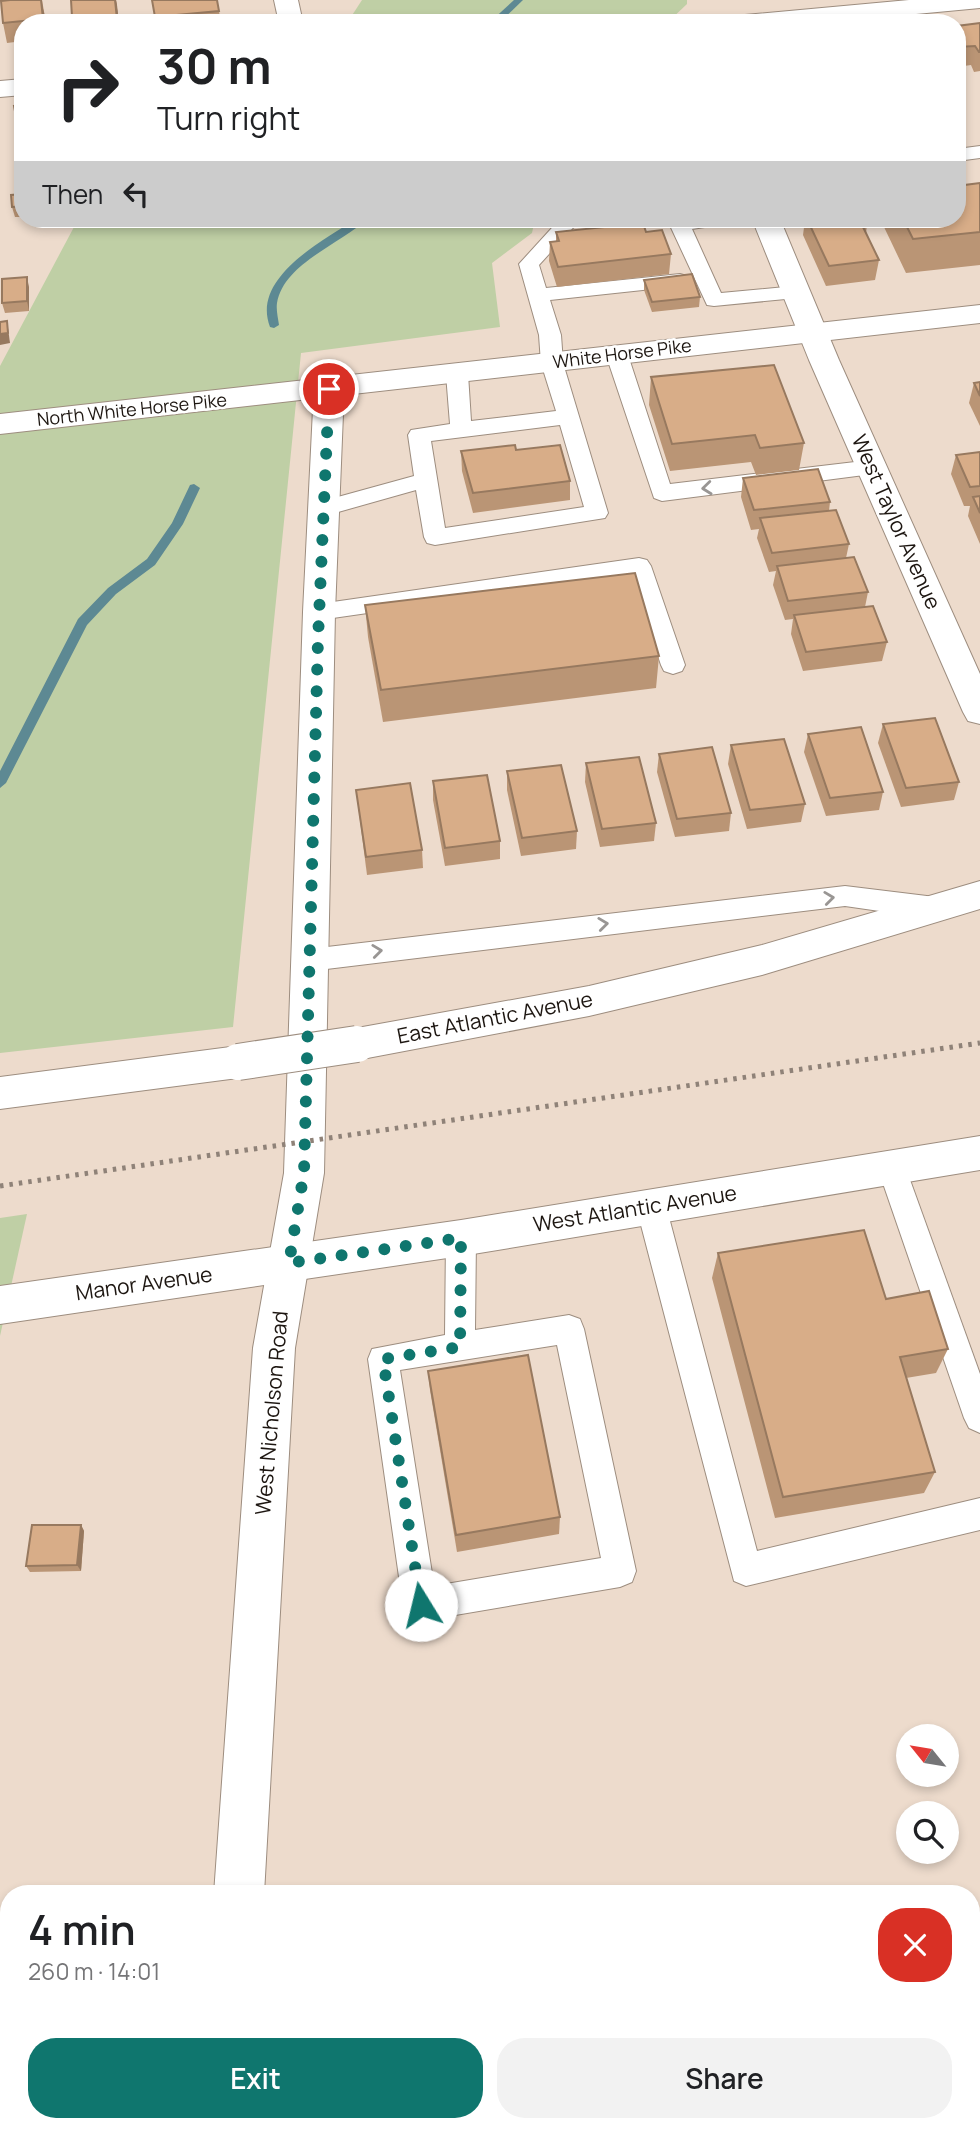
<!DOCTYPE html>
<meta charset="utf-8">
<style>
:root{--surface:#fff;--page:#f2f2f2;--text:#202124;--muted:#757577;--accent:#0f766e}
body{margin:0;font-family:Manrope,sans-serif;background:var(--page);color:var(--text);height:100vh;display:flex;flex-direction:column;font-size:26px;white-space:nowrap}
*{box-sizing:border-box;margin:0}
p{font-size:23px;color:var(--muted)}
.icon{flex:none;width:38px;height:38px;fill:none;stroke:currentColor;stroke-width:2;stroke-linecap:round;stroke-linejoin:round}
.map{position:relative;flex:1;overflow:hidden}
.details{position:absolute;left:0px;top:1885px;width:980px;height:247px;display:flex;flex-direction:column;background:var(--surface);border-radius:28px 28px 0 0;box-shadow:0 4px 10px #0003}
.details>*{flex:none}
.banner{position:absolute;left:14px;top:14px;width:952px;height:214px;border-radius:28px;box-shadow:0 4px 10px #0003;background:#fff;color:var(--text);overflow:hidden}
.needle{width:46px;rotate:300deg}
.fabs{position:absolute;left:896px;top:1724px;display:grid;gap:14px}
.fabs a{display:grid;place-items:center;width:63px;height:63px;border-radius:50%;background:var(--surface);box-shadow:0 4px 10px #0003;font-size:35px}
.pin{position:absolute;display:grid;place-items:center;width:60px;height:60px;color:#fff;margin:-30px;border:4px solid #fff;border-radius:50%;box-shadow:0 2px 7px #0007}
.me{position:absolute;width:77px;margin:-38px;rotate:351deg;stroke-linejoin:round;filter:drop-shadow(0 0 5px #0008)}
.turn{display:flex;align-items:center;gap:24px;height:147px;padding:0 28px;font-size:32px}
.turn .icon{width:91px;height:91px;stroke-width:2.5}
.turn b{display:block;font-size:49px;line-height:60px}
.then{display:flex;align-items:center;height:66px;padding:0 28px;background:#0003;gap:14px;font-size:26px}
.round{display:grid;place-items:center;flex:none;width:74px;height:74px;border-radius:28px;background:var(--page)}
.head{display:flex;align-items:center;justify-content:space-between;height:119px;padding:0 28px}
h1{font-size:42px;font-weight:600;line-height:52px}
.button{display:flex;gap:14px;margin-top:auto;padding:14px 28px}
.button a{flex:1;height:80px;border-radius:28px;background:var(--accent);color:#fff;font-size:28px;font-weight:600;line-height:80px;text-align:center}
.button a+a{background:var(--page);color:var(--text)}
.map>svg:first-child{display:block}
.green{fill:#bfcfa5}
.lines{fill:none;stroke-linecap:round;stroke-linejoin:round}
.stream{fill:#5d8993;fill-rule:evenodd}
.lane-casing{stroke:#9d8d7f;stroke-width:2}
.street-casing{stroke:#9d8d7f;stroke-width:2}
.secondary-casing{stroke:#9d8d7f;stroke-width:2}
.primary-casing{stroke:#9d8d7f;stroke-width:2}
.highway-casing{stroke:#9d8d7f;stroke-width:2}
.lane{fill:#fff;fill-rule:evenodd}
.street{fill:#fff;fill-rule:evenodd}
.secondary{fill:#fff;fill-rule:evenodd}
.primary{fill:#fff;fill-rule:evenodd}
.highway{fill:#fff;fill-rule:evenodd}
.rail{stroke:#8f8278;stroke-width:5;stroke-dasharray:3.5 6;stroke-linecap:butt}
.secondary-bridge-casing{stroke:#9d8d7f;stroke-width:38;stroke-linecap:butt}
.secondary-bridge{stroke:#fff;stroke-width:36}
.wall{fill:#ba9575}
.shaded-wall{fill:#97795f}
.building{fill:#d8ad88;stroke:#97795f;stroke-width:2}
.oneway{stroke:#999694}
.route{stroke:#0f766e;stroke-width:12;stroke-dasharray:0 21.6}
.labels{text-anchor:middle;stroke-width:5;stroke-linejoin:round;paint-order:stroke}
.far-street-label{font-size:18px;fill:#1d1611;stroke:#fff}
.street-label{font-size:21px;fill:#1d1611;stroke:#fff}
</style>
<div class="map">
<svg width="980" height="2131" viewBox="0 0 980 2131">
<rect width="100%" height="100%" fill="#eddbcc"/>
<g class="green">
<path d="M362,0H687V4L667,23H347Z"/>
<path d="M87,219H535L532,233L492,263L500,327L301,353L233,1027L0,1053V366L74,227Z"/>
<path d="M27,1214L0,1336V1218Z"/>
</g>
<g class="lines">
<g class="stream">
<path d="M514,0H523L499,23H489Z"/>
<path d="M356,219H367C341,244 284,263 277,303C276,310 278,318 279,325L274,328L270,327C251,278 322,241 356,219Z"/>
<path d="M194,484L200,488L183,524L155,565L116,594L87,625L6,783L0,788V771L78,619L108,588L147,559L172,523L190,485Z"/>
</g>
<defs>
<g id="lane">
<path d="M980,146V158L957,161V149Z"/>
<path d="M560,219H581L539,265L546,288L680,274L687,276L690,280L687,284L680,286L550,300L561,335L563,363L608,513L605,518L435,545L427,543L424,537L416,490L324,516L316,513L313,508L316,503L414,476L408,435L411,430L450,424L446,374L449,369H465L468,374L471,421L556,411L541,363L539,335L519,264ZM560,425L584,507L445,528L431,441Z"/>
<path d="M667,219H733L730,223L692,229L721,293L796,286L803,287L806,292L803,297L796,298L714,306L707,305Z"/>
<path d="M617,348L625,350L628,355L670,484L872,460L880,462L883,467L880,472L872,474L662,501L654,498L606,355L609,350Z"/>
<path d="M639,558L647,560L651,566L685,665L682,671L673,674L664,671L661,665L631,575L319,620L311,618L307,612L311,606L319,604Z"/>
<path d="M845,886L935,897L944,901L948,908L944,915L935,919L845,906L310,971L300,968L297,960L300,952L310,949Z"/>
<path d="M891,1153L901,1157L905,1166L980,1374V1433L969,1428L964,1418L877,1166L881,1157Z"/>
<path d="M651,1193L661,1197L666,1206L757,1551L980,1498V1530L746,1586L734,1581L636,1206L641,1197Z"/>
<path d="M461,1225L471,1229L476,1238L475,1330L569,1315L580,1319L584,1329L636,1571L632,1582L620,1587L420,1621L408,1617L403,1605L368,1359L372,1349L445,1335L446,1238L451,1229ZM557,1345L601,1558L434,1586L400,1370Z"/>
</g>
<g id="street">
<path d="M274,0H298L303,23H279Z"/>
<path d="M909,0H980V8L820,23H722L725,18L734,16Z"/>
<path d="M23,79V95L0,97V81Z"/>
<path d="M752,219H780L839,360L980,674V724L968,721L963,712L809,360Z"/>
<path d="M980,2047V2099L971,2101V2049Z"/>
<path d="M663,2123H754L751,2131H660Z"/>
</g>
<g id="secondary">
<path d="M980,881V909L762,975L589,1016L357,1060L343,1055L338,1044L343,1033L357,1028L589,986L762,945Z"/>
<path d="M238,1046L252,1051L257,1062L252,1073L238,1078L0,1109V1077Z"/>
<path d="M980,1136V1170L461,1256L0,1324V1286L461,1220Z"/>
</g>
<g id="primary">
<path d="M329,379L339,382L344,389L335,612L324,1173L295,1348L264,1894H214L253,1348L284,1173L303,612L314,389L319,382Z"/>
<path d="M199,2123H251L250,2131H198Z"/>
</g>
<path id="highway" d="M980,305V323L0,434V414Z"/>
</defs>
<use href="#lane" class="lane-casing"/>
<use href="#street" class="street-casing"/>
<use href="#secondary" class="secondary-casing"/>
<use href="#primary" class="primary-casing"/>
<use href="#highway" class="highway-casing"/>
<use href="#lane" class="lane"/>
<use href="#street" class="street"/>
<use href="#secondary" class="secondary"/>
<use href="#primary" class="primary"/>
<use href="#highway" class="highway"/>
<path class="rail" d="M0,1186L980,1043"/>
<defs>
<path id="secondary-bridge" d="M238,1062L357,1044"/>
</defs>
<use href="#secondary-bridge" class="secondary-bridge-casing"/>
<use href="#secondary-bridge" class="secondary-bridge"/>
</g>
<g class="wall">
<path d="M42,0L46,23H23V41L7,43L3,23Z"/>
<path d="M116,0L119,23H73L72,17Z"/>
<path d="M152,0L219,11L221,23H156Z"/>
<path d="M980,23V71L974,72L971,65L957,67V26Z"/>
<path d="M980,183V265L906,273L884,227L886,219H957Z"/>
<path d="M23,194V217H15L12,207Z"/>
<path d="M801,219H866L867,224L866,234L879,260L875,280L826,286L803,235L805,220L802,221Z"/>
<path d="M556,232H646L671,254L669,274L557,287L549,261L550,242L556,241Z"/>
<path d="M644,280L700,297L699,307L652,312L644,290Z"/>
<path d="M29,287V311L5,313L2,303Z"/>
<path d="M651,377L804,443L799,470L756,475L751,462L670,471L649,405Z"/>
<path d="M980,382V426L969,403L974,383Z"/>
<path d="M516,450L570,481V500L473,513L462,471L461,451Z"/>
<path d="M980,452V544L968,516L970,506H964L951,474L956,455Z"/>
<path d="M743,478L830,502L829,511L849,544L846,558L868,592L865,607L887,642L882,661L803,671L791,634L793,619L785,620L773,585L776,571L769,572L757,538L759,529L751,530L741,497Z"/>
<path d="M365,605L659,656L656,688L383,722L368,637Z"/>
<path d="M883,724L959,782L954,800L901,807L878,743Z"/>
<path d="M808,734L883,792L879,810L826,816L804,752Z"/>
<path d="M731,745L805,804L801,822L747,829L728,764Z"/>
<path d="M659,754L731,813L729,831L675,837L657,772Z"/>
<path d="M586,763L656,823L654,841L600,847L585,782Z"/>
<path d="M507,771L577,831L576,849L521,856L507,790Z"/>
<path d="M433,781L500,841V859L445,866L433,800Z"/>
<path d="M356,790L422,850L423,868L367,875Z"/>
<path d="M718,1253L886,1299L948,1349L936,1373L906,1378L935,1472L924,1493L775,1518L712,1278Z"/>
<path d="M428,1371L560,1517L559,1534L457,1552L430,1390Z"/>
<path d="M81,1525L84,1531L81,1571L30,1572L26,1566Z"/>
</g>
<g class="shaded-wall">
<path d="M41,0L45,17L46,23H44Z"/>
<path d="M115,0H116L117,5L119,23H118Z"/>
<path d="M27,277L29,287V311L27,301Z"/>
<path d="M7,321L10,343L0,345V334Z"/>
<path d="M81,1525L84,1531L81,1571L77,1565Z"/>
</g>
<g class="building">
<path d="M10,0H41L43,19L3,23L1,1Z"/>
<path d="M71,0H115L117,19L92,22V15L72,17Z"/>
<path d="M152,0H217L219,11L155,17Z"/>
<path d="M911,21V23H891Z"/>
<path d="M980,23V52H979L975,46L957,47V26Z"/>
<path d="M23,105V149H22L14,106Z"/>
<path d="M980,183V232L913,239L903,219H957V186Z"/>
<path d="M23,194V206L12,207L11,195Z"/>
<path d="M807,219H866L867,224L863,227L879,260L829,266Z"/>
<path d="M643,223L646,232L662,230L671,254L558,267L550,242L559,241L556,232Z"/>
<path d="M692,274L700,297L652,302L644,280Z"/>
<path d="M27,277V301L2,303V279Z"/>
<path d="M7,321L8,333L0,334V322Z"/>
<path d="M774,365L804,443L760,448L755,435L672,444L651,377Z"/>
<path d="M980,382V396L974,383Z"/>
<path d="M515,445L516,450L560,445L570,481L473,493L461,451Z"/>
<path d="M980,452V486L970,487L956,455Z"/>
<path d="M818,469L830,502L754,510L743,478Z"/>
<path d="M980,496V513L973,497Z"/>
<path d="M836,510L849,544L772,553L760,518Z"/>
<path d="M854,557L868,592L788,601L777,566Z"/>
<path d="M635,573L659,656L381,690L365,605Z"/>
<path d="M873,606L887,642L806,652L794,615Z"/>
<path d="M935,718L959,782L906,788L883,724Z"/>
<path d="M861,727L883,792L830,798L808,734Z"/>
<path d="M784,739L805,804L750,810L731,745Z"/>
<path d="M712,747L731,813L677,819L659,754Z"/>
<path d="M639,757L656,823L602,829L586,763Z"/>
<path d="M561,765L577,831L522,838L507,771Z"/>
<path d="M487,775L500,841L445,848L433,781Z"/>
<path d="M410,783L422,850L366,857L356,790Z"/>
<path d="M864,1230L886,1299L929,1291L948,1349L900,1357L935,1472L783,1497L718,1253Z"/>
<path d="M528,1355L560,1517L456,1535L428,1371Z"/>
<path d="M32,1525H81L77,1565L26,1566Z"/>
</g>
<defs><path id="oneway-chevron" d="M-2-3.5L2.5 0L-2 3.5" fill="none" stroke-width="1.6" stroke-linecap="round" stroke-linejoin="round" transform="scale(1.75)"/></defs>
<g class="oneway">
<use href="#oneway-chevron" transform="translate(707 488) rotate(174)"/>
<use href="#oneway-chevron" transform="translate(829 898) rotate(-7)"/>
<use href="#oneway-chevron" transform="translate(603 924) rotate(-7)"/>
<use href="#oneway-chevron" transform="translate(377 951) rotate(-7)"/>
</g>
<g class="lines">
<path class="route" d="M329,389L318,639L304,1172L289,1263L461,1238L460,1347L383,1359L421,1605"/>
</g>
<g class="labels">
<g class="far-street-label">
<text transform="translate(622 354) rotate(-7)" y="6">White Horse Pike</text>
<text transform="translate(132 410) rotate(-6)" y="6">North White Horse Pike</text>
</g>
<g class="street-label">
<text transform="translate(896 522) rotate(66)" y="7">West Taylor Avenue</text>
<text transform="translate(495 1018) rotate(-11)" y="7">East Atlantic Avenue</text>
<text transform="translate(635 1209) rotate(-9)" y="7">West Atlantic Avenue</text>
<text transform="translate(144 1284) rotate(-8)" y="7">Manor Avenue</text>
<text transform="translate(272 1413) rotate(-85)" y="7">West Nicholson Road</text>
</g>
</g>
</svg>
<div class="fabs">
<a><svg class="needle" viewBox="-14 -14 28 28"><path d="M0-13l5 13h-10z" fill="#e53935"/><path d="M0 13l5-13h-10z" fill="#757577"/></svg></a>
<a><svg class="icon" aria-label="search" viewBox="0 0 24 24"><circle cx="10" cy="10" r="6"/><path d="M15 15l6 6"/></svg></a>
</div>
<div class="pin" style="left:329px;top:389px;background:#d93025"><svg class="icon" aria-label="arrive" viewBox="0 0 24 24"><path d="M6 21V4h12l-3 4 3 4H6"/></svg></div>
<svg class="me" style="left:421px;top:1605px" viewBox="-20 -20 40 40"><circle r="19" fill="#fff"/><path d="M0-13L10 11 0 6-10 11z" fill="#0f766e"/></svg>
<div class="banner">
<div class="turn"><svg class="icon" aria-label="right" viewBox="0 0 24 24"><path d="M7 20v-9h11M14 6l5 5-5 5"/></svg><div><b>30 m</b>Turn right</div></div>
<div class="then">Then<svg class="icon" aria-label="left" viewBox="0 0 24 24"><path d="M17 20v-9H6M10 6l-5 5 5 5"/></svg></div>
</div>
<section class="details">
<div class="head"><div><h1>4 min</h1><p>260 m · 14:01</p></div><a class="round" style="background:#d93025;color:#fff"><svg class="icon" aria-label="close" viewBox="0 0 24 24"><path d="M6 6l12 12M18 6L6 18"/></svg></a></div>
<div class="button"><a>Exit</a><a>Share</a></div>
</section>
</div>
